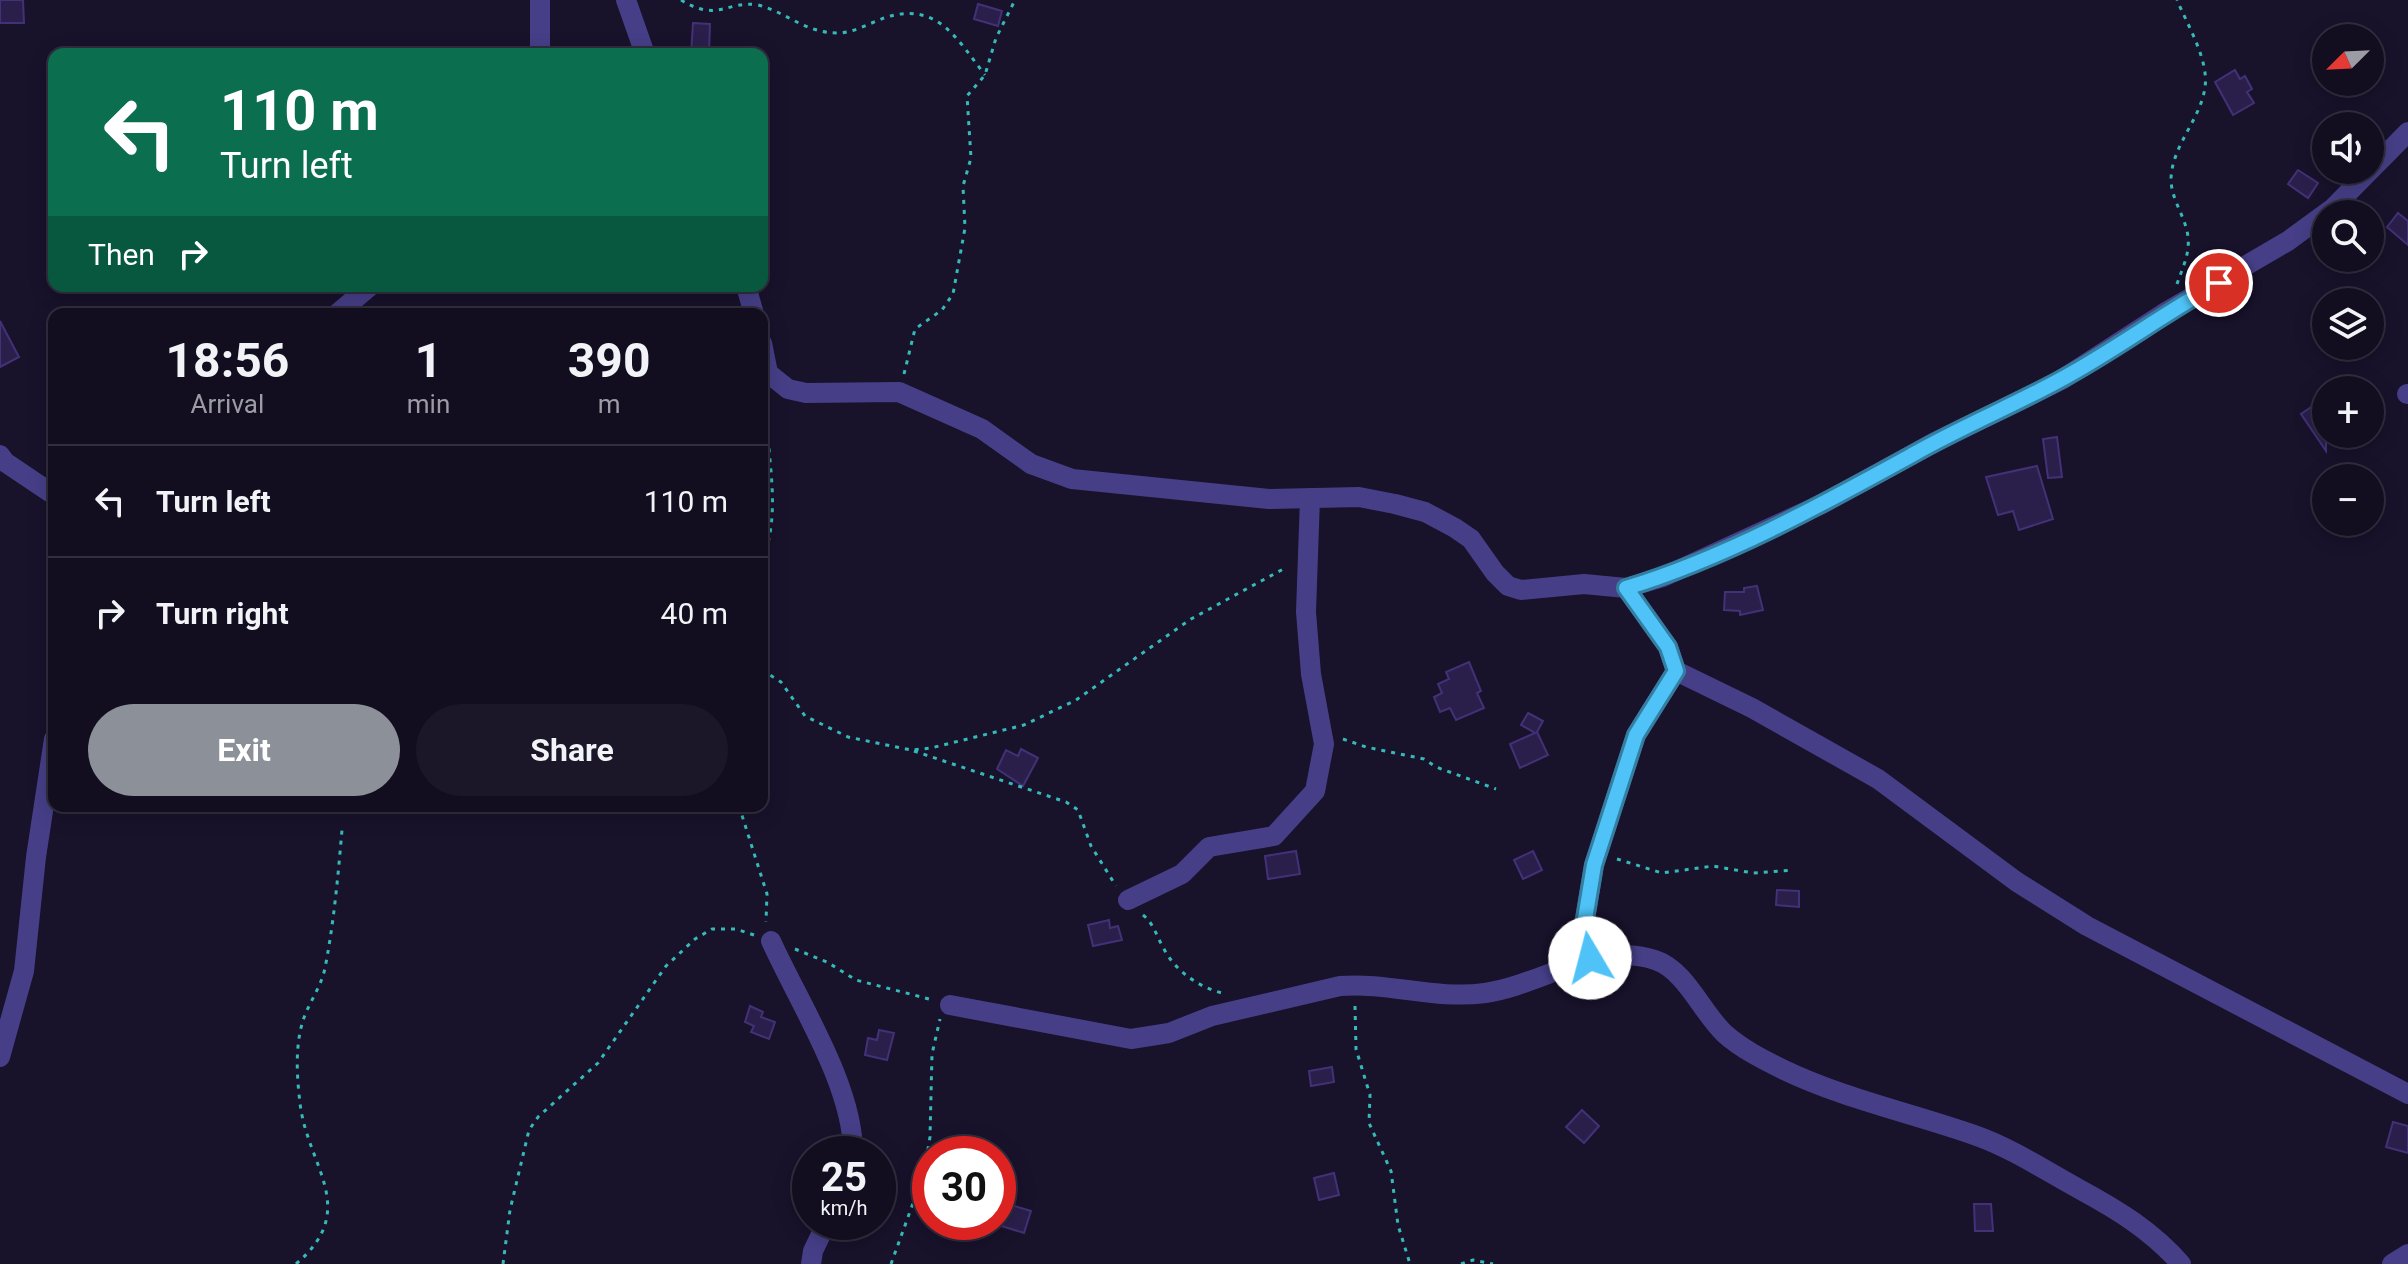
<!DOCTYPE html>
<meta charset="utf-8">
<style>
:root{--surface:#120e20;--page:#1b1729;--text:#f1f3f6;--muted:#9c9ca5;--line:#312e3e;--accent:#8c9099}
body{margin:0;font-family:Roboto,sans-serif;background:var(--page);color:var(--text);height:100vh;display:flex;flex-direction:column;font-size:30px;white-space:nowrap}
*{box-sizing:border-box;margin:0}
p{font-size:26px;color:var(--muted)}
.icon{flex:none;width:44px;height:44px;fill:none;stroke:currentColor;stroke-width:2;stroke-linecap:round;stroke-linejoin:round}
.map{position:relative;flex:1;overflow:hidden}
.panel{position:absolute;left:48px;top:308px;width:720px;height:504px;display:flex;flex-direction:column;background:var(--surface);border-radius:16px;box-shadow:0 4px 20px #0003,0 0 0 2px var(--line)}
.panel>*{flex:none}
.hud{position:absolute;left:48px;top:48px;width:720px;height:244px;border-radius:16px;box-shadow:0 4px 20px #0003,0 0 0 2px var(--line);background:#0b6e4f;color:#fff;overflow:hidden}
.needle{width:52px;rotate:246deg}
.tools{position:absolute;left:2312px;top:24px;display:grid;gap:16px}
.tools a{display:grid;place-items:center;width:72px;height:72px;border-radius:50%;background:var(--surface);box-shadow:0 4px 20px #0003,0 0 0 2px var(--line);font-size:40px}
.speed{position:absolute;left:792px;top:1136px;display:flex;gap:16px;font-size:40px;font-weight:700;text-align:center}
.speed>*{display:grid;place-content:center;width:104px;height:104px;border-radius:50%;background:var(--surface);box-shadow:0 4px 20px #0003,0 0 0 2px var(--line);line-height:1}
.speed small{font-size:20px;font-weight:400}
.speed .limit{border:12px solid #d22;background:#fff;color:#111}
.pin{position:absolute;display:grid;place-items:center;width:68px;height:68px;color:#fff;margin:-34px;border:4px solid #fff;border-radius:50%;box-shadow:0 2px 8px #0007}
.me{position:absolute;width:88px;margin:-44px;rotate:352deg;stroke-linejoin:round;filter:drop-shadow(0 0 6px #0008)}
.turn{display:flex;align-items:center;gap:28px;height:168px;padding:0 40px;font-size:36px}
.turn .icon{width:104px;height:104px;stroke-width:2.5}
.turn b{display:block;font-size:56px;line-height:68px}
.then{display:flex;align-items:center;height:76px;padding:0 40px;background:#0003;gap:16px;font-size:30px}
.eta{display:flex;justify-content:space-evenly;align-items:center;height:136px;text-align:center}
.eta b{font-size:48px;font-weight:700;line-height:56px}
.primary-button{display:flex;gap:16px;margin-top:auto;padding:16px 40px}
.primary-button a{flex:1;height:92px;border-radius:48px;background:var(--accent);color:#fff;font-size:32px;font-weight:700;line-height:92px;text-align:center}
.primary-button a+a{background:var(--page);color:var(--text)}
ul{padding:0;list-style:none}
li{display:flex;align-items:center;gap:24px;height:112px;padding:0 40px;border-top:2px solid var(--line)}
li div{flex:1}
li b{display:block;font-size:30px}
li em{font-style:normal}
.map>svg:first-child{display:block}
.building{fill:#2a1f4b;stroke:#433177;stroke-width:2}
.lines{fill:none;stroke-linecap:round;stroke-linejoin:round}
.path{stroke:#35bab9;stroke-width:3;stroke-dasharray:4 6;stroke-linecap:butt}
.street{stroke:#463f88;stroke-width:20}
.route-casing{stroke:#337fa1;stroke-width:20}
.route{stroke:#4fc3f7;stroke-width:14}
</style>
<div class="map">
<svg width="2408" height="1264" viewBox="0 0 2408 1264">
<rect width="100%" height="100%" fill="#18122b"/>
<g class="building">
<path d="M0,0H23L24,23H0Z"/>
<path d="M978,4L1002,11L998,26L974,19Z"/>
<path d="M693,23L710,24L709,54H691Z"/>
<path d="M2235,70L2240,79L2245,76L2252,89L2247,92L2254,103L2233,115L2215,82Z"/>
<path d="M2298,170L2318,183L2308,198L2288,184Z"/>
<path d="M2398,213L2408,221V245L2387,227Z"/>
<path d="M0,321L19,357L0,367Z"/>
<path d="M2326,401V451L2301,414L2314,405L2317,409Z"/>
<path d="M2057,437L2062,477L2048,478L2043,439Z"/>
<path d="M2037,466L2053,519L2019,530L2013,511L1998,515L1986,477Z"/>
<path d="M1757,586L1763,610L1740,615V611L1724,610L1725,592H1744V588Z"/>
<path d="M1469,662L1481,691L1477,693L1484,708L1456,720L1450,708L1440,712L1434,697L1442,693L1438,684L1449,679L1446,672Z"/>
<path d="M1528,713L1543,721L1537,732L1548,755L1520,768L1510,744L1535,733L1521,725Z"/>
<path d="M1021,749L1038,758L1023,786L997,769L1006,750L1018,756Z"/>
<path d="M1296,851L1300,874L1268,879L1265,856Z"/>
<path d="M1533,851L1542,870L1523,879L1514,860Z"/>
<path d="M1777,890L1799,891V907L1776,905Z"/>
<path d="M1109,920L1110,928L1118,926L1122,940L1093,946L1088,925Z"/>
<path d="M750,1006L763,1012L761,1017L775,1022L769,1039L751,1032L754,1026L745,1022Z"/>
<path d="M879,1030L894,1033L887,1060L865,1055L868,1038L877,1040Z"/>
<path d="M1332,1067L1334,1082L1311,1086L1309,1071Z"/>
<path d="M1582,1110L1599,1126L1584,1143L1566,1127Z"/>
<path d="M2393,1122L2408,1126V1153L2386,1147Z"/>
<path d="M1334,1173L1339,1195L1319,1200L1314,1178Z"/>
<path d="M998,1201L1031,1211L1024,1233L998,1225Z"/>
<path d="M1974,1204H1991L1993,1231H1975Z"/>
</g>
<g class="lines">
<g class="path">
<path d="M681,0C718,23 727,0 758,5C786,12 805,33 838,33C853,33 870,23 884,18C937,0 957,39 985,75"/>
<path d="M2177,284C2182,269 2190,254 2188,237C2186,217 2171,200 2171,179C2172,145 2201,119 2205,87C2209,60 2187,24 2177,0"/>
<path d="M904,374L915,329L942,310L953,294L965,228L963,186L971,158L967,96L985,75L996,38L1015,0"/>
<path d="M762,561C784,508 764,451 767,397"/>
<path d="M762,670L781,682L805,716L848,737L911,750L931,748L1024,725L1076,700L1191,619L1287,567"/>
<path d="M1343,739L1366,747L1424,759L1436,767L1496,789"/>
<path d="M914,751L1066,802L1078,810L1091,846L1116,886"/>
<path d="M739,806L767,894L766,922"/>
<path d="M1617,859L1662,873L1713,866L1753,873L1793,870"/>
<path d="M1143,915C1154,924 1156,935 1163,947C1174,970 1198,987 1222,993"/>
<path d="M795,949L827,962L856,980L933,1000"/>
<path d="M1355,1006L1356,1049L1370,1095L1369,1123L1391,1171L1398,1225L1410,1264"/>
<path d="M296,1264C361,1209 307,1166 300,1103C297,1078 295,1049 302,1024C307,1005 321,988 325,968C334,922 338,876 342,830"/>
<path d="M503,1264L510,1210L529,1130L538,1117L598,1063L666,966L695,939L712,929H736L754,935"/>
<path d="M891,1264L924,1173L930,1137L932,1054L940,1019"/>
<path d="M1461,1264L1473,1260L1493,1264"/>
</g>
<g class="street">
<path d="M626,0L645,54"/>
<path d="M540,54V0"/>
<path d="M746,286L754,314"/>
<path d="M337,314L370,286"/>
<path d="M762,343L768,373L788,389L806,393L899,392L982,429L1031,464L1072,479L1269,499L1359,497L1395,504L1425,512L1455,528L1471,539L1495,573L1508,586L1521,590L1584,584L1626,588L1663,577L1822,504L1933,443L2061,380L2166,312L2288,241L2333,208L2408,132"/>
<path d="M2407,394H2408"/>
<path d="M0,455L5,462L54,495"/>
<path d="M1676,671L1752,708L1878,779L2017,882L2087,926L2408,1094"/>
<path d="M1128,900L1182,874L1209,847L1274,836L1315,791L1324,744L1311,674L1306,612L1310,498"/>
<path d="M771,941C799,1003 854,1087 853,1154"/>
<path d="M1590,958L1584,925L1594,865L1636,735L1676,671L1668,647L1626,588"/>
<path d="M950,1005L1131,1039L1169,1033L1212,1016L1340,986C1388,982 1436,1000 1485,993C1542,985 1596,941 1655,960C1686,970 1702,1013 1725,1034C1742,1049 1762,1059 1782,1069C1844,1099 1912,1113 1977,1136C2013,1149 2046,1171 2079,1189C2118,1210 2152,1231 2181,1264"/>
<path d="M0,1057L24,971L36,857L54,739"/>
<path d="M811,1264L813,1251L827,1222"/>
<path d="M2392,1264L2408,1254"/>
</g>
</g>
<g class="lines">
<defs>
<path id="route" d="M1590,958L1584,925L1594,865L1636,735L1676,671L1668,647L1626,588C1725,558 1821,505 1912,455C1959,428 2010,407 2058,381C2113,352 2164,313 2219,283"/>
</defs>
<use href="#route" class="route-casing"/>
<use href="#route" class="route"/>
</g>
</svg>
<div class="tools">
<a><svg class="needle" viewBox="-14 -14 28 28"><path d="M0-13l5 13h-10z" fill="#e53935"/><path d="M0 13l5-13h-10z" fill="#9c9ca5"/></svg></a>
<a><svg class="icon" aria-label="sound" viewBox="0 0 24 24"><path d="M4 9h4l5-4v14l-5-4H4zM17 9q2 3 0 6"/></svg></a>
<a><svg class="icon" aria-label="search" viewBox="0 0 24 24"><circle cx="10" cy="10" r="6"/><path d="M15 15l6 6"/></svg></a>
<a><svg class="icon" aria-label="layers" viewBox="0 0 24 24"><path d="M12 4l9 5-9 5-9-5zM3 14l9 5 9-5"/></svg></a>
<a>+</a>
<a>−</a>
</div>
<div class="speed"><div>25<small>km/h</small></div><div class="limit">30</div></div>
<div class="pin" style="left:2219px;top:283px;background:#d93025"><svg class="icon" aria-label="arrive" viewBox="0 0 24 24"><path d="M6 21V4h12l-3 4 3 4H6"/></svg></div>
<svg class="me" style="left:1590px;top:958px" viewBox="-20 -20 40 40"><circle r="19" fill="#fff"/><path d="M0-13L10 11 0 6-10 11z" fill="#4fc3f7"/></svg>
<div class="hud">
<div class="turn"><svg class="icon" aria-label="left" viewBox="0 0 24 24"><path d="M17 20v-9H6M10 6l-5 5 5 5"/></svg><div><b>110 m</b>Turn left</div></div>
<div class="then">Then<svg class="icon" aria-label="right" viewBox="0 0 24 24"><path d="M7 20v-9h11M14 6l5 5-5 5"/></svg></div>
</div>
<section class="panel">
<div class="eta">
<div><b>18:56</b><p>Arrival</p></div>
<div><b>1</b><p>min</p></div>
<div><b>390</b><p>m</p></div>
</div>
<ul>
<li><svg class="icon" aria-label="left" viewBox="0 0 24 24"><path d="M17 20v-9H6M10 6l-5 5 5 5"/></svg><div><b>Turn left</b></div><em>110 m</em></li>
<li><svg class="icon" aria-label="right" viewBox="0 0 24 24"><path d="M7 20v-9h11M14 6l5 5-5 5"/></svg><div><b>Turn right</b></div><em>40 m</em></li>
</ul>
<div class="primary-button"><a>Exit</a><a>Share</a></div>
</section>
</div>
